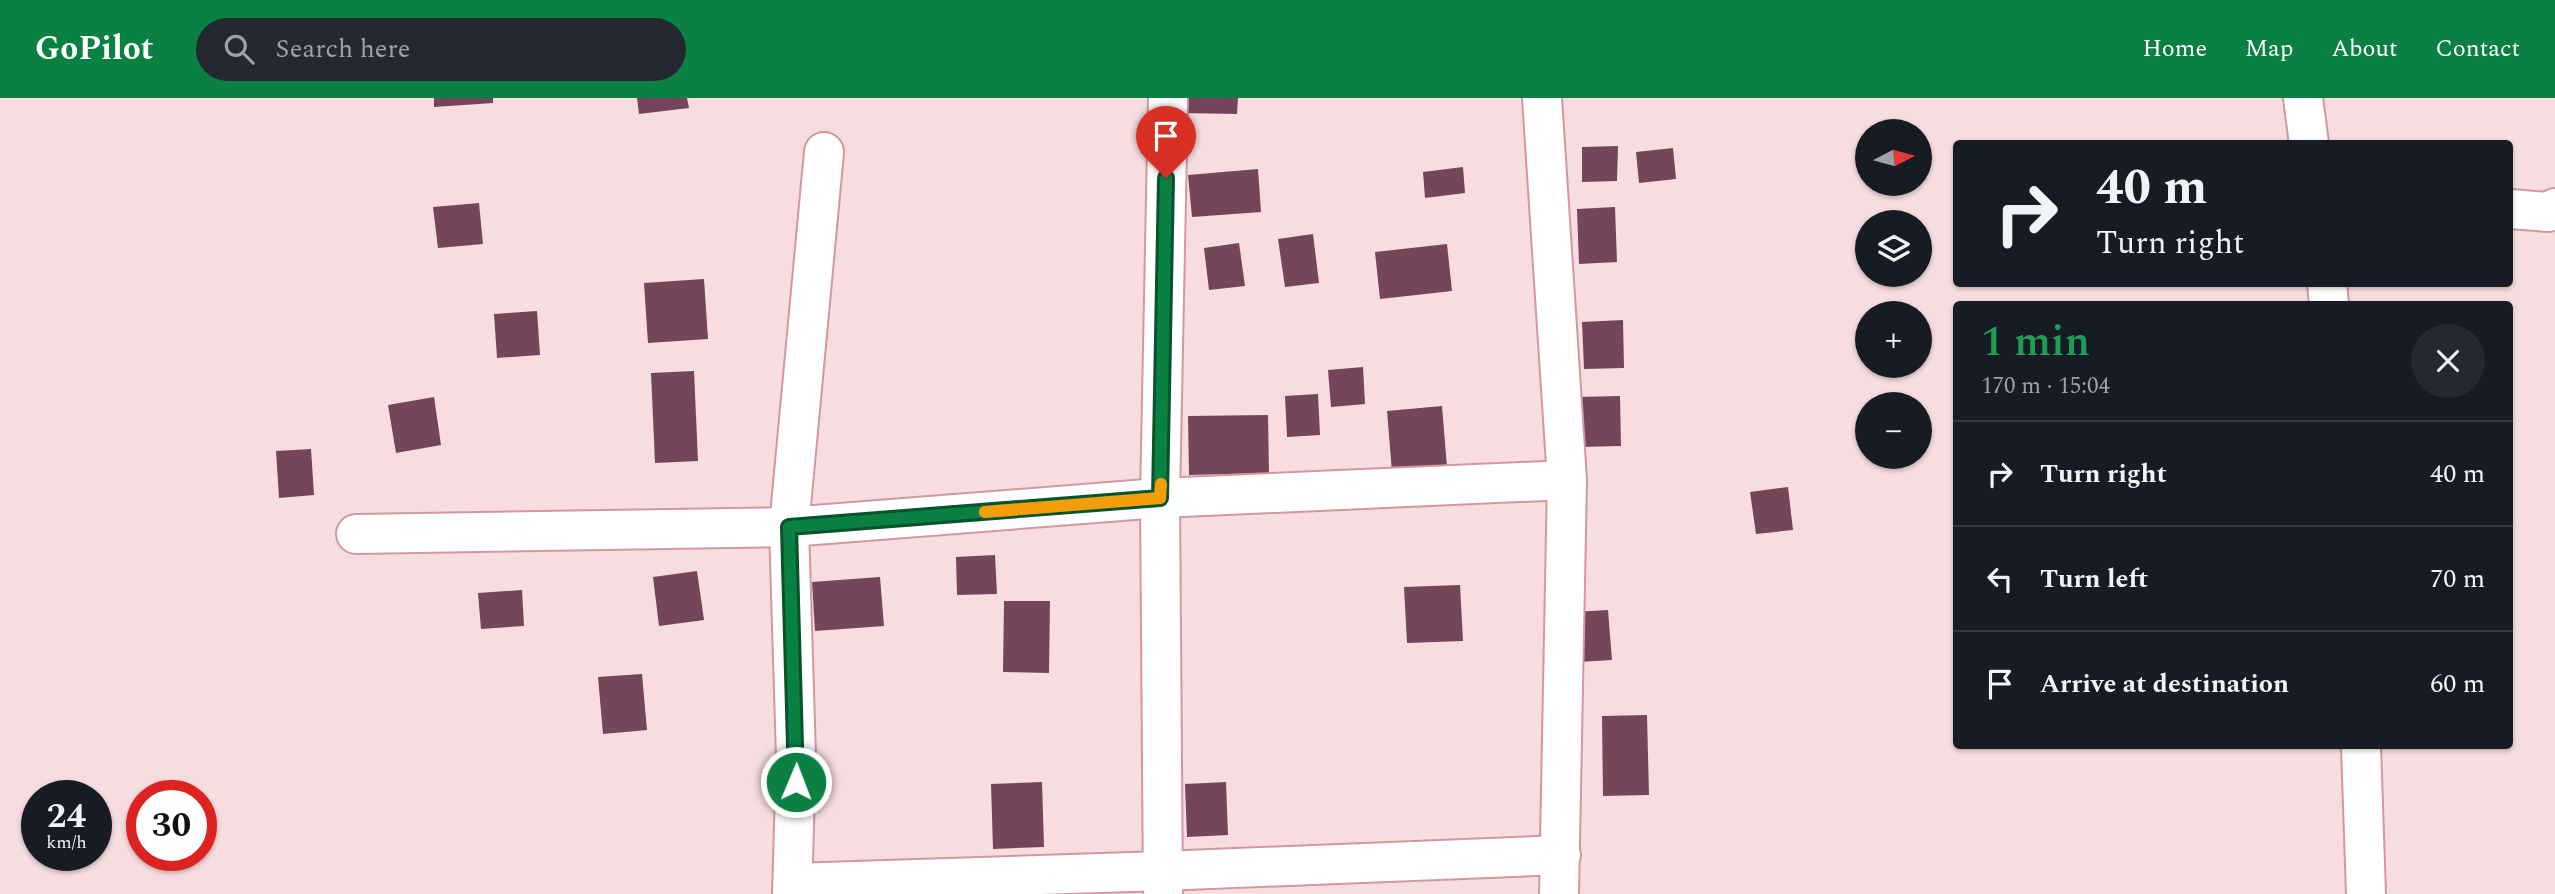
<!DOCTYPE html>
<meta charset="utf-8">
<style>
:root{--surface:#171b24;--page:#242831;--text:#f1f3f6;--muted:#9ea1a6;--line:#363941;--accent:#0b8043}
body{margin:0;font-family:Spectral,serif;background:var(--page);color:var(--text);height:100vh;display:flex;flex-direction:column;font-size:26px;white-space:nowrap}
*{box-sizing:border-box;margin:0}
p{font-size:23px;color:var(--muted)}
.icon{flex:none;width:38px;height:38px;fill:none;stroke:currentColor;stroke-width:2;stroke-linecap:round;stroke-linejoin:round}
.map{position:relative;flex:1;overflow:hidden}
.drawer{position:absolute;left:1953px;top:203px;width:560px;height:448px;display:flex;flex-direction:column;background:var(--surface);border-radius:7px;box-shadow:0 2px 5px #0004}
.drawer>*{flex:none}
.top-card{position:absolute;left:1953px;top:42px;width:560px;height:147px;border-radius:7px;box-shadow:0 2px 5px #0004;background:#171b24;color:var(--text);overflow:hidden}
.needle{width:46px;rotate:84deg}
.tools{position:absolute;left:1855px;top:21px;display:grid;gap:14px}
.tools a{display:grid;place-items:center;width:77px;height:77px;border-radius:50%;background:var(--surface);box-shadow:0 2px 5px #0004;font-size:35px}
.speed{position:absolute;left:21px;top:682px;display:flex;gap:14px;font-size:35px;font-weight:700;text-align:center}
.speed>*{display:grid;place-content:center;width:91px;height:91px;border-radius:50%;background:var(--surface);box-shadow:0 2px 5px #0004;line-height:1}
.speed small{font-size:18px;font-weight:400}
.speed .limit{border:10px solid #d22;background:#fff;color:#111}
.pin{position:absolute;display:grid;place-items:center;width:60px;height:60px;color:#fff;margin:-72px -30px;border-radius:50% 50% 50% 0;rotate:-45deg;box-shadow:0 0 7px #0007}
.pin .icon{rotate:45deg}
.me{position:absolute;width:77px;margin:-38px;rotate:1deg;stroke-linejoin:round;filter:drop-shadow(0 0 5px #0008)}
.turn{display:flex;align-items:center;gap:24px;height:147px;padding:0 28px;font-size:32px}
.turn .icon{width:91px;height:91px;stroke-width:2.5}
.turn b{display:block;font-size:49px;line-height:60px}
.round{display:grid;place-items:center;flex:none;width:74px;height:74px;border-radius:37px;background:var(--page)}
.overview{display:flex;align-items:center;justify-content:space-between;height:119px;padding:0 28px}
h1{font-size:42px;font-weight:600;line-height:52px;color:#1e9e55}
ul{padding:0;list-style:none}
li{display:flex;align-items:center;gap:21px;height:105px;padding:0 28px;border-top:2px solid var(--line)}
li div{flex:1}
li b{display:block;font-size:26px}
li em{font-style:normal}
header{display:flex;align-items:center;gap:42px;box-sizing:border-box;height:98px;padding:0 35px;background:var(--accent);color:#fff}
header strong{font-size:33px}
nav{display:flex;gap:38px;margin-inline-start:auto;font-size:24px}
.search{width:490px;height:63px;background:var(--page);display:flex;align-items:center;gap:18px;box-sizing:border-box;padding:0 24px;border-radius:38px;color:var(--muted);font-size:26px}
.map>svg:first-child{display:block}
.building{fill:#75455a}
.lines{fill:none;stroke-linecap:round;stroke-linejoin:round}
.minor-casing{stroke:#d3989e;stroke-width:42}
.minor{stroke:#fff;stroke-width:38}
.route-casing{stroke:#07532c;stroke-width:18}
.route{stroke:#0b8043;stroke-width:12}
.slow{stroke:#f59e0b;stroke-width:12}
</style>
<header>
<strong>GoPilot</strong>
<div class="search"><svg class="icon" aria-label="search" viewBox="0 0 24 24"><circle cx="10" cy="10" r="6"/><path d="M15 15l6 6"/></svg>Search here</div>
<nav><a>Home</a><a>Map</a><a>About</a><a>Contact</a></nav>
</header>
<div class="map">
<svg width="2555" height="796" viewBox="0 0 2555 796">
<rect width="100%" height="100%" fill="#f7dddf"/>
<g class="building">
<path d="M434,0H493V5L434,9Z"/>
<path d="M637,0H687L689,10L639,16Z"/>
<path d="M1180,0H1238L1237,16L1180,15Z"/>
<path d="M1618,48L1617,83L1582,84V49Z"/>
<path d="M1673,50L1676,81L1639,85L1636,54Z"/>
<path d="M1463,69L1465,95L1425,100L1423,74Z"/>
<path d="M1258,71L1261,114L1192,119L1188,77Z"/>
<path d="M479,105L483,146L438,150L433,109Z"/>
<path d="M1615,109L1617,164L1579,166L1577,111Z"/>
<path d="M1313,136L1319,185L1285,189L1278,141Z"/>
<path d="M1239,145L1245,188L1209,192L1204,150Z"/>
<path d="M1447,146L1452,193L1380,201L1375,154Z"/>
<path d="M704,181L708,241L648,245L644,185Z"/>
<path d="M537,213L540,257L497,260L494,216Z"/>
<path d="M1623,222L1624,270L1584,271L1582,224Z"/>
<path d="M1363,269L1365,306L1331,309L1328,272Z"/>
<path d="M694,273L698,363L655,365L651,275Z"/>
<path d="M1318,296L1320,337L1287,339L1285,298Z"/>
<path d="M1620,298L1621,348L1578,349L1576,299Z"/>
<path d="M434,299L441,347L396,355L388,307Z"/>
<path d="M1442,308L1447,369L1392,374L1387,313Z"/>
<path d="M1268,317L1269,375L1189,377L1188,318Z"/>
<path d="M311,351L314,397L279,400L276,353Z"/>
<path d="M1788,389L1793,432L1756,436L1750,394Z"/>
<path d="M995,457L997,496L957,497L956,459Z"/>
<path d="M697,473L704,522L659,528L653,479Z"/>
<path d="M880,479L884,528L815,533L812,484Z"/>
<path d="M1460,487L1463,543L1407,545L1404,489Z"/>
<path d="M522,492L524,528L481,531L478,495Z"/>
<path d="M1004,503H1050L1049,575L1003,574Z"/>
<path d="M1608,512L1612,562L1578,564L1574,514Z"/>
<path d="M642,576L647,632L603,636L598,579Z"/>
<path d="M1647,617L1649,697L1603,698L1602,618Z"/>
<path d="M1042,684L1044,749L993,751L991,686Z"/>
<path d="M1226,684L1228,737L1187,739L1185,686Z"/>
</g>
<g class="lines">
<defs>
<g id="minor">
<path d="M1542,0L1567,382L1559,796"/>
<path d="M2303,0L2309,46"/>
<path d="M2510,111L2548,114L2555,110"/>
<path d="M2327,186L2329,206"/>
<path d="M356,436L789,429L1160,400L1567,382"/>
<path d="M2361,648L2366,796"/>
<path d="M793,785L1162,773L1561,757"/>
<path d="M792,796L796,659L789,429L824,54"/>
<path d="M1163,796L1160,400L1168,0"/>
</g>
</defs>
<use href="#minor" class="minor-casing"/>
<use href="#minor" class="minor"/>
</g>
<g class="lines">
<defs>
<path id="route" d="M796,684L789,429L1160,400L1166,80"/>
</defs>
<use href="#route" class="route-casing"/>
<use href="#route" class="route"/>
<path class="slow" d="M985,414L1160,400L1161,386"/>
</g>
</svg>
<div class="tools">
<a><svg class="needle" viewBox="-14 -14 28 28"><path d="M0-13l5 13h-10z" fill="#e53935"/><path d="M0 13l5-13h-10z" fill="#9ea1a6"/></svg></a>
<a><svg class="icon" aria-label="layers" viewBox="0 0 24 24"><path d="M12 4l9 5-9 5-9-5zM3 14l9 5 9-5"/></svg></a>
<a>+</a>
<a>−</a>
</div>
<div class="speed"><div>24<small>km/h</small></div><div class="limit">30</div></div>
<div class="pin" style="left:1166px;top:80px;background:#d93025"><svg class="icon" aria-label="arrive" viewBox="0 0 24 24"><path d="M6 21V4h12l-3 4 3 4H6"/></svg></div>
<svg class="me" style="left:796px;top:684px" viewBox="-20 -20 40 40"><circle r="17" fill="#0b8043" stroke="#fff" stroke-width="3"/><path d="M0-11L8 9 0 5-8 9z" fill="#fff"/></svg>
<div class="top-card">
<div class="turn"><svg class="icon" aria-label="right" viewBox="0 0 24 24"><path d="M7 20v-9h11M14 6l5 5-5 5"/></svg><div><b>40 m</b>Turn right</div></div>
</div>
<section class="drawer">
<div class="overview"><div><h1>1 min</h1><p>170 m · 15:04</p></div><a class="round"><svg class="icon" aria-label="close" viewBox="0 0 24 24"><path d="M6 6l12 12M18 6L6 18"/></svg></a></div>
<ul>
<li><svg class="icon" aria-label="right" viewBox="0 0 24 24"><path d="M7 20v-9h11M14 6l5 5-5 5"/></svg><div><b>Turn right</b></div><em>40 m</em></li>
<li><svg class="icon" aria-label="left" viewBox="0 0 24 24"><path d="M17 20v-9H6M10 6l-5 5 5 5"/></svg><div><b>Turn left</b></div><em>70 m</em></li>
<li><svg class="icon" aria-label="arrive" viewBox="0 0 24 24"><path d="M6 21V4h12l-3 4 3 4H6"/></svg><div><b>Arrive at destination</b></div><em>60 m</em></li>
</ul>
</section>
</div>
